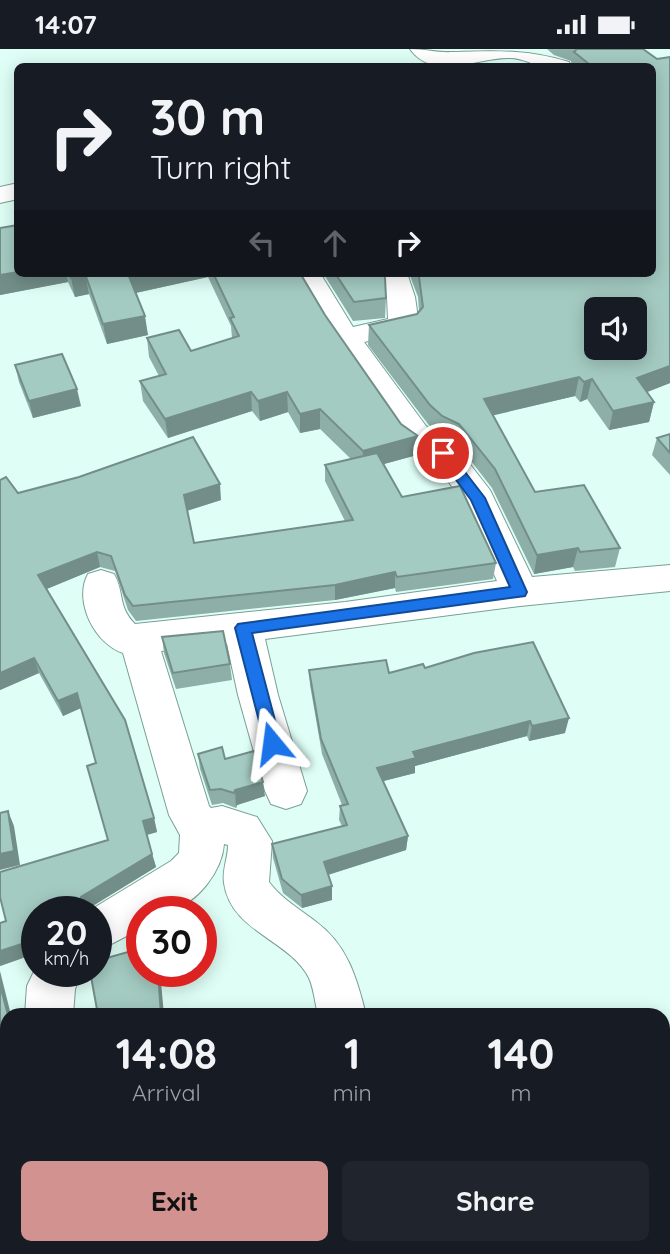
<!DOCTYPE html>
<style>
:root{--surface:#171b24;--page:#20242c;--text:#f1f3f6;--muted:#9ea1a6;--accent:#d29390}
body{margin:0;font-family:Quicksand,sans-serif;background:var(--page);color:var(--text);height:100vh;display:flex;flex-direction:column;font-size:26px;white-space:nowrap}
*{box-sizing:border-box;margin:0}
p{font-size:23px;color:var(--muted)}
.icon{flex:none;width:38px;height:38px;fill:none;stroke:currentColor;stroke-width:2;stroke-linecap:round;stroke-linejoin:round}
.map{position:relative;flex:1;overflow:hidden}
.sheet{position:absolute;left:0px;top:959px;width:670px;height:247px;display:flex;flex-direction:column;background:var(--surface);border-radius:21px 21px 0 0;box-shadow:0 4px 18px #0003}
.sheet>*{flex:none}
.guide{position:absolute;left:14px;top:14px;width:642px;height:214px;border-radius:10px;box-shadow:0 4px 18px #0003;background:#171b24;color:var(--text);overflow:hidden}
.controls{position:absolute;left:584px;top:248px;display:grid;gap:14px}
.controls a{display:grid;place-items:center;width:63px;height:63px;border-radius:10px;background:var(--surface);box-shadow:0 4px 18px #0003;font-size:35px}
.speed{position:absolute;left:21px;top:847px;display:flex;gap:14px;font-size:35px;font-weight:700;text-align:center}
.speed>*{display:grid;place-content:center;width:91px;height:91px;border-radius:50%;background:var(--surface);box-shadow:0 4px 18px #0003;line-height:1}
.speed small{font-size:18px;font-weight:400}
.speed .limit{border:10px solid #d22;background:#fff;color:#111}
.pin{position:absolute;display:grid;place-items:center;width:60px;height:60px;color:#fff;margin:-30px;border:4px solid #fff;border-radius:50%;box-shadow:0 2px 7px #0007}
.me{position:absolute;width:77px;margin:-38px;rotate:344deg;stroke-linejoin:round;filter:drop-shadow(0 0 5px #0008)}
.turn{display:flex;align-items:center;gap:24px;height:147px;padding:0 21px;font-size:32px}
.turn .icon{width:91px;height:91px;stroke-width:2.5}
.turn b{display:block;font-size:49px;line-height:60px}
.lanes{display:flex;align-items:center;height:66px;padding:0 21px;background:#0003;justify-content:center;gap:35px;direction:ltr}
.lanes .off{opacity:.35}
.eta{display:flex;justify-content:space-evenly;align-items:center;height:119px;text-align:center}
.eta b{font-size:42px;font-weight:800;line-height:49px}
.cta{display:flex;gap:14px;margin-top:auto;padding:14px 21px}
.cta a{flex:1;height:80px;border-radius:10px;background:var(--accent);color:#111;font-size:28px;font-weight:800;line-height:80px;text-align:center}
.cta a+a{background:var(--page);color:var(--text)}
.status{display:flex;justify-content:space-between;align-items:center;height:49px;padding:0 35px;background:var(--surface);direction:ltr}
.status svg{height:19px;fill:currentColor}
.map>svg:first-child{display:block}
.lines{fill:none;stroke-linecap:round;stroke-linejoin:round}
.minor-casing{stroke:#799f96;stroke-width:2}
.minor{fill:#fff;fill-rule:evenodd}
.wall{fill:#8dafa7;fill-rule:evenodd}
.shaded-wall{fill:#738e88}
.building{fill:#a4cbc2;stroke:#738e88;stroke-width:2;fill-rule:evenodd}
.route{fill:#1a73e8;stroke:#114b97;stroke-width:2}
</style>
<div class="status"><b>14:07</b><svg viewBox="0 0 49 12"><path d="M0 12V9h3v3zM5 12V6h3v6zM10 12V3h3v9zM15 12V0h3v12zM26 1h20v11H26zM47 4h2v5h-2z"/></svg></div>
<div class="map">
<svg width="670" height="1205" viewBox="0 0 670 1205">
<rect width="100%" height="100%" fill="#defef6"/>
<g class="lines">
<defs>
<g id="minor">
<path d="M410,0C425,0 438,4 453,3C497,2 526,0 569,13L572,18C563,18 554,19 545,18C532,16 522,8 508,9C478,9 432,32 410,0Z"/>
<path d="M18,134V150L0,154V138Z"/>
<path d="M292,224H320L353,278L388,270L387,248L379,224H407L415,248L419,276L415,282L364,293L426,377L439,389L455,396L490,441L532,528L670,516V542L520,557L265,590L278,646L307,742L301,755L286,760L271,755L265,742L238,646L227,595L161,602L209,757L211,759L222,757L257,768L272,792L269,833C281,849 299,860 315,872C347,895 357,929 366,966H318C315,954 314,940 309,929C289,890 231,883 224,834C222,821 228,809 228,796L224,795C222,823 197,854 170,862C162,865 150,863 142,863V879L96,903V863H87L171,812L179,804L180,786L169,766L123,604C95,595 73,552 88,525L101,521L114,525C125,544 117,557 135,575L345,553L497,532C479,491 465,447 433,414C426,407 412,402 402,393L327,284Z"/>
<path d="M37,916V922H82L75,940L73,966H25L27,937Z"/>
<path d="M28,1199H95L93,1205H26Z"/>
</g>
</defs>
<use href="#minor" class="minor-casing"/>
<use href="#minor" class="minor"/>
</g>
<g class="wall">
<path d="M547,0H643L657,10L670,8V334L647,343L654,353L649,373L609,381L587,350L580,353L575,347L493,366L535,443L584,436L620,499L615,518L575,522L573,518L534,525L492,439L457,394L440,387L428,375L368,296L369,276L417,265L419,262L418,248L409,224H653V18H570L572,17L571,12L554,6ZM597,261H635V299H597Z"/>
<path d="M0,179L18,224H300L325,266L417,406L384,415L402,448L496,514L493,530L396,543L395,539L335,551L136,572L128,561L115,522L100,518L46,540L154,769L157,783L147,786L156,818L91,858L92,863H37V904L0,917V874L6,872L108,791L96,714L81,659L63,667L39,624L0,641V431L18,444L221,451L187,462L194,494L345,472L325,432V416L351,410L320,380L300,384L288,363L260,372L252,362L168,389L143,352L140,332L159,327L149,308L147,289L191,302L232,289L231,277L208,228L135,244L148,286L107,295L89,245L75,248L68,233L0,246Z"/>
<path d="M323,224H384L386,249L385,269L353,272Z"/>
<path d="M15,316L81,357L33,369L19,333Z"/>
<path d="M670,385V426L652,406L657,389Z"/>
<path d="M162,588L230,615L232,631L176,640L164,604Z"/>
<path d="M425,619L565,684L529,692L527,687L415,717V724L383,732L408,787L406,801L328,826L332,851L302,859L283,844L273,809L272,795L342,777L339,771L340,757L342,756L322,705L310,636L309,621L389,624Z"/>
<path d="M198,705L225,710L265,747L237,756L236,759L223,754L212,756L200,720Z"/>
</g>
<g class="shaded-wall">
<path d="M18,223V224H66L68,233L0,246V226Z"/>
<path d="M134,224H207L208,228L131,245L128,225Z"/>
<path d="M85,225L89,245L75,248L71,229Z"/>
<path d="M145,267L148,286L107,295L103,275Z"/>
<path d="M670,317V334L632,349L637,329Z"/>
<path d="M579,328L575,347L482,369L484,350Z"/>
<path d="M592,330L587,350L580,353L584,333Z"/>
<path d="M77,340L81,357L33,369L29,352Z"/>
<path d="M251,343L252,362L168,389L165,370Z"/>
<path d="M287,343L288,363L260,372L258,352Z"/>
<path d="M654,353L649,373L609,381L613,362Z"/>
<path d="M320,360V380L300,384V365Z"/>
<path d="M418,387L417,406L362,421L363,402Z"/>
<path d="M220,435L221,451L186,462L184,446Z"/>
<path d="M578,499L573,518L534,525L537,506Z"/>
<path d="M97,503L100,518L42,542L38,526Z"/>
<path d="M395,523V539L335,551V536Z"/>
<path d="M34,609L39,624L0,641V624Z"/>
<path d="M77,644L81,659L63,667L58,652Z"/>
<path d="M569,669L565,684L529,692L532,677Z"/>
<path d="M530,672L527,687L415,717V724L376,734L377,719L413,703Z"/>
<path d="M263,733L265,747L237,756L236,759L235,741Z"/>
<path d="M8,762L14,777L20,816L0,821V805Z"/>
<path d="M154,769L157,783L146,786L143,772Z"/>
<path d="M408,787L406,801L324,827V813Z"/>
<path d="M152,805L156,818L91,858L92,863H71L80,852L81,848Z"/>
<path d="M332,837V851L302,859L301,846Z"/>
<path d="M37,890V904L0,917V902Z"/>
<path d="M0,922L11,966H8L0,936Z"/>
<path d="M158,922H160L164,966H161Z"/>
<path d="M7,999V1013L0,1015V1001Z"/>
<path d="M7,1147V1159L0,1162V1150Z"/>
</g>
<g class="building">
<path d="M577,0H643L657,10L670,8V317L637,329L654,353L613,362L592,330L584,333L579,328L484,350L535,443L584,436L620,499L580,503L578,499L537,506L495,420L459,375L442,367L430,356L369,276L417,265L423,258L419,228L417,224H653V18H570L589,15L574,3ZM597,261H635V299H597Z"/>
<path d="M18,176V223L0,226V179Z"/>
<path d="M69,224H134L128,225L145,267L103,275L85,225L71,229Z"/>
<path d="M213,224H300L325,266L401,375L418,387L363,402L320,360L300,365L287,343L258,352L251,343L165,370L140,332L166,325L147,289L179,281L191,302L239,287L230,269L234,268Z"/>
<path d="M335,224H384L385,229L386,249L354,253Z"/>
<path d="M62,305L77,340L29,352L15,316Z"/>
<path d="M670,385V404L657,389Z"/>
<path d="M193,388L220,435L184,446L194,494L353,471L325,416L377,404L402,448L460,437L496,514L397,528L395,523L335,536L133,557L125,546L111,507L97,503L38,526L125,671L154,769L143,772L152,805L81,848L80,852L89,853V857L71,863H37V890L0,902V874L6,872L0,848V823L108,791L87,717L96,714L77,644L58,652L34,609L0,624V431L6,428L18,444L79,428Z"/>
<path d="M223,582L230,615L173,624L162,588Z"/>
<path d="M533,593L569,669L532,677L530,672L413,703L416,709L377,719L408,787L324,813L332,837L301,846L282,830L272,795L347,776L340,757L348,755L321,690L309,621L386,611L389,624L423,615L425,619L474,604Z"/>
<path d="M222,698L225,710L254,702L263,733L235,741L234,744L221,740L210,741L198,705Z"/>
<path d="M8,762L14,802L0,805V764Z"/>
<path d="M142,899V922H158L161,966H98L90,922H96V912Z"/>
<path d="M0,936L8,966L7,999L0,1001Z"/>
<path d="M670,1027V1205H191L190,1199H663V1029Z"/>
<path d="M7,1053V1147L0,1150V1056Z"/>
</g>
<path class="route" d="M443,399L448,401L485,449L527,543L525,547L252,584L281,694L278,699H266L235,579L238,575L510,538L471,451L436,404Z"/>
</svg>
<div class="controls">
<a><svg class="icon" aria-label="sound" viewBox="0 0 24 24"><path d="M4 9h4l5-4v14l-5-4H4zM17 9q2 3 0 6"/></svg></a>
</div>
<div class="speed"><div>20<small>km/h</small></div><div class="limit">30</div></div>
<div class="pin" style="left:443px;top:404px;background:#d93025"><svg class="icon" aria-label="arrive" viewBox="0 0 24 24"><path d="M6 21V4h12l-3 4 3 4H6"/></svg></div>
<svg class="me" style="left:272px;top:694px" viewBox="-20 -20 40 40"><path d="M0-17L14 15 0 8-14 15z" fill="#1a73e8" stroke="#fff" stroke-width="4"/></svg>
<div class="guide">
<div class="turn"><svg class="icon" aria-label="right" viewBox="0 0 24 24"><path d="M7 20v-9h11M14 6l5 5-5 5"/></svg><div><b>30 m</b>Turn right</div></div>
<div class="lanes"><svg class="icon off" aria-label="left" viewBox="0 0 24 24"><path d="M17 20v-9H6M10 6l-5 5 5 5"/></svg><svg class="icon off" aria-label="ahead" viewBox="0 0 24 24"><path d="M12 20V5M6 11l6-6 6 6"/></svg><svg class="icon" aria-label="right" viewBox="0 0 24 24"><path d="M7 20v-9h11M14 6l5 5-5 5"/></svg></div>
</div>
<section class="sheet">
<div class="eta">
<div><b>14:08</b><p>Arrival</p></div>
<div><b>1</b><p>min</p></div>
<div><b>140</b><p>m</p></div>
</div>
<div class="cta"><a>Exit</a><a>Share</a></div>
</section>
</div>
